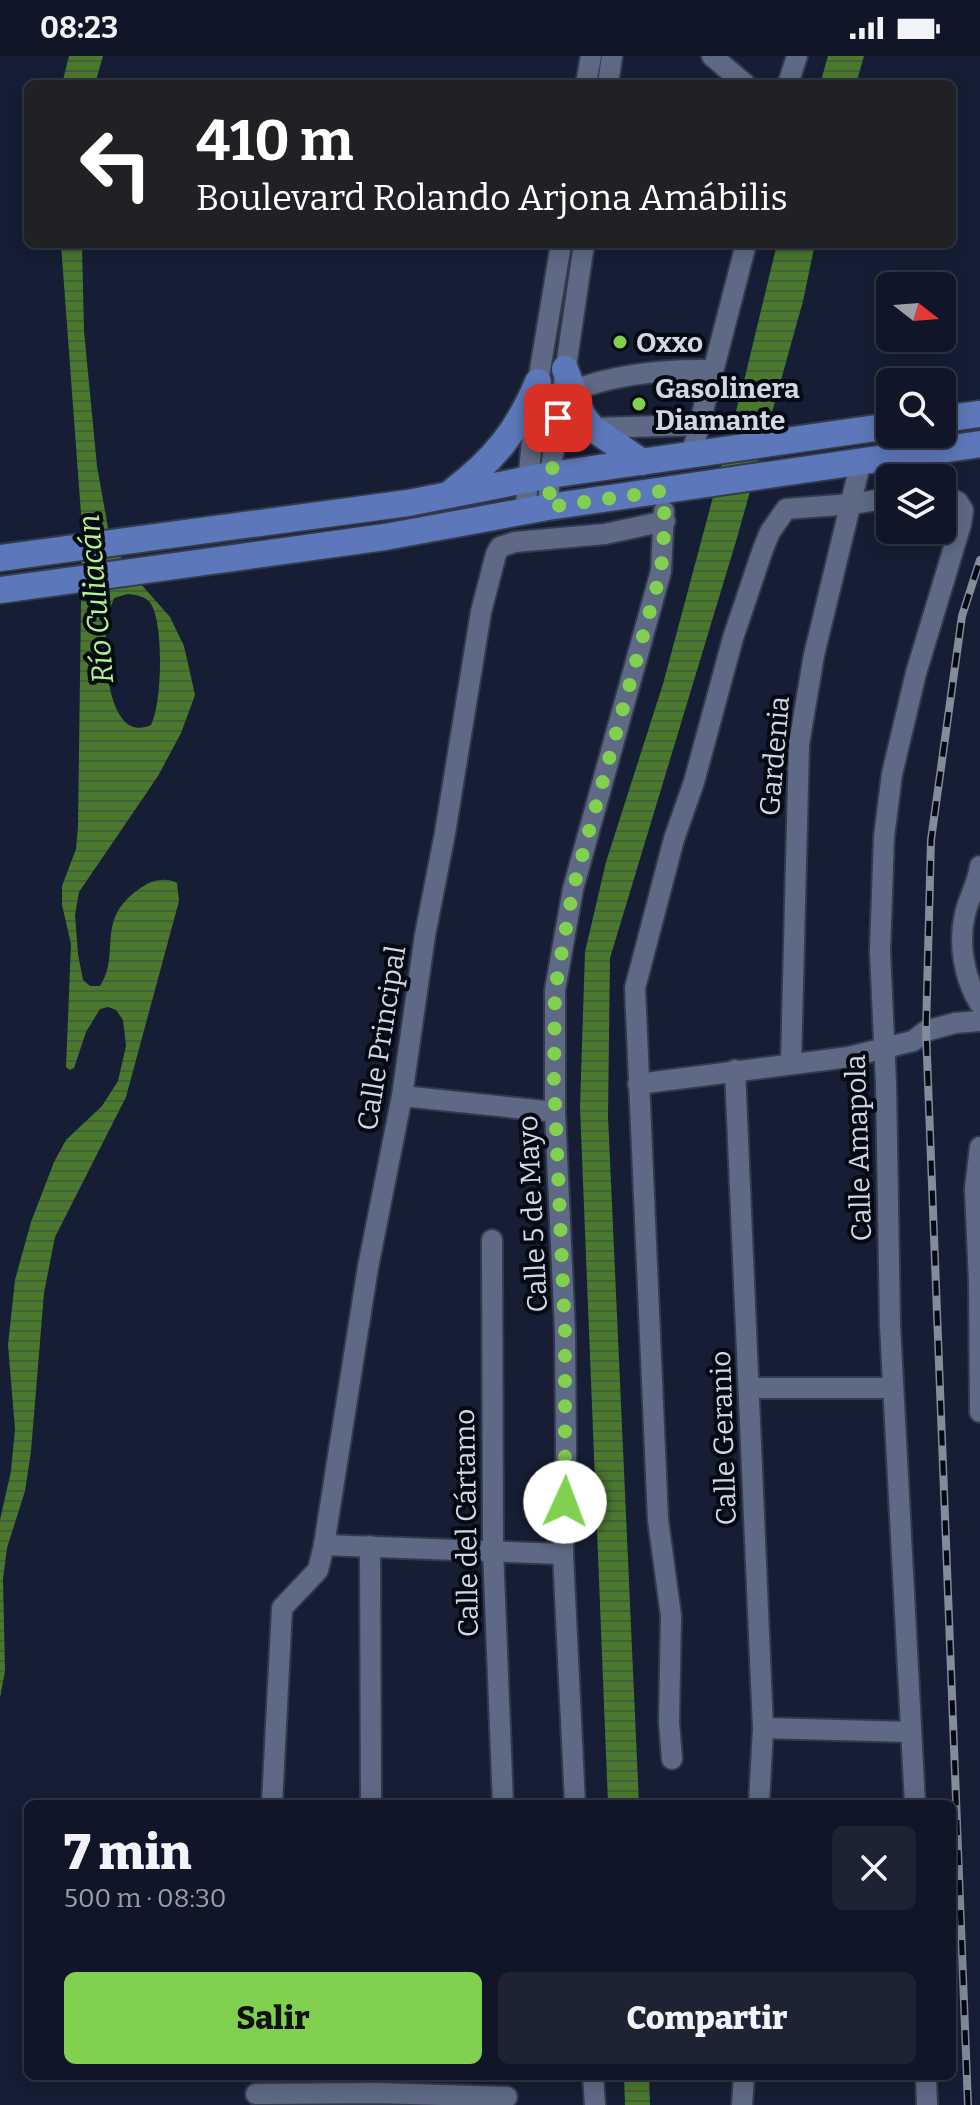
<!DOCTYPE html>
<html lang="es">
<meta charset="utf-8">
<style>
:root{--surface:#101627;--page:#1e2333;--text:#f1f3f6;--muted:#9c9fa7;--line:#303544;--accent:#81d050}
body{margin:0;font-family:Bitter,serif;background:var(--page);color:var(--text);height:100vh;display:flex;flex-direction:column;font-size:30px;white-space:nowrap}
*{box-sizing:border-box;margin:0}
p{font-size:26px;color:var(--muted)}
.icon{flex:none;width:44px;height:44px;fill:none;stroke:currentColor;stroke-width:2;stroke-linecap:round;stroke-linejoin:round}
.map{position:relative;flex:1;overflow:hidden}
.drawer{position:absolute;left:24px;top:1744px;width:932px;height:280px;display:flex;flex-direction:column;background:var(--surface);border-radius:12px;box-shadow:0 4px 20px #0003,0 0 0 2px var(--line)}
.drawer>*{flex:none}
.banner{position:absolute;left:24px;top:24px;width:932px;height:168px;border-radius:12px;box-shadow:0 4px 20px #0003,0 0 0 2px var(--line);background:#202124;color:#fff;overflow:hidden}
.needle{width:52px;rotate:107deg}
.controls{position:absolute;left:876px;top:216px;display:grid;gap:16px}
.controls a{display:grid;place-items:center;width:80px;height:80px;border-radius:12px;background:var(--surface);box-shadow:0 4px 20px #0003,0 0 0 2px var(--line);font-size:40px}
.pin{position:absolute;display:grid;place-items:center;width:68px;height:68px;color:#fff;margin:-34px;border-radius:16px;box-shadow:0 4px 12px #0006}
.me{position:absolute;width:88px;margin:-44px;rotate:2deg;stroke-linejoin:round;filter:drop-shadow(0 0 6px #0008)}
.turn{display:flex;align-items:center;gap:28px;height:168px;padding:0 40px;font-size:36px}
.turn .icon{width:104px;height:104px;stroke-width:2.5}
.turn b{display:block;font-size:56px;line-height:68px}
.round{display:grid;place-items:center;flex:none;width:84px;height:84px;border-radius:12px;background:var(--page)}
.headline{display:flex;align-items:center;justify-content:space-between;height:136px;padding:0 40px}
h1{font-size:48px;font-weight:800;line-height:60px}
.action{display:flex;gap:16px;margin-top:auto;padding:16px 40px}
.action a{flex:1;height:92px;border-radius:12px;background:var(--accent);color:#111;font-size:32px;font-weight:800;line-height:92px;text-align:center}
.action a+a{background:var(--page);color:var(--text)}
.status{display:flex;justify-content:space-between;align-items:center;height:56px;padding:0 40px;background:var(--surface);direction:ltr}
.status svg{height:22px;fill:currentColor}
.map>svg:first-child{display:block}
.water{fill:url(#water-rules);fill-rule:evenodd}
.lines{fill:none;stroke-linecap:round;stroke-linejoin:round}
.minor-casing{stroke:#343a4c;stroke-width:24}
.major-casing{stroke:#343a4c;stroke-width:30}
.minor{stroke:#5e6a85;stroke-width:20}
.major{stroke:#5d78ba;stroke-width:26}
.rail-casing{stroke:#838c9d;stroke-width:8}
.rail{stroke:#050912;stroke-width:5;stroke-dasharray:15;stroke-linecap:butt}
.route{stroke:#81d050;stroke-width:14;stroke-dasharray:0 25.2}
.poi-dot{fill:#81d050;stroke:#050912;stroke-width:3}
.labels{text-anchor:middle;stroke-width:8;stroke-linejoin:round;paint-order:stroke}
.poi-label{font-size:28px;font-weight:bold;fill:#d0d8e7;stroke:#050912;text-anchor:start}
.street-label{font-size:28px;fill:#d0d8e7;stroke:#050912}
.water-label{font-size:30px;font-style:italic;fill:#b2f48f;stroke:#050912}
</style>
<div class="status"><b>08:23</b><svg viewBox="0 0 49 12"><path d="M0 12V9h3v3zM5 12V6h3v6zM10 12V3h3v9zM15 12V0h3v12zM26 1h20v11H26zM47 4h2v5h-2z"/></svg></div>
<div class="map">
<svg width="980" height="2049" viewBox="0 0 980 2049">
<defs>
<pattern id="water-rules" width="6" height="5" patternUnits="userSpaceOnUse" patternTransform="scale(2)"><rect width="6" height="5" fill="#4a792e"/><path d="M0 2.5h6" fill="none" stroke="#456038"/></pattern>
</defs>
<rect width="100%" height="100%" fill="#151e34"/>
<g class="water">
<path d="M69,0H103L95,28H62Z"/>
<path d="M828,0H864L856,28H820Z"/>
<path d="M61,188H82L84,275L97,410L108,472L125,510L170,561L184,590L195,639L181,677L158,720L79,836L75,859L78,898L83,924L90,930H100C122,897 93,863 142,831C152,824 166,821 177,827L179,845L126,1041L55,1181L44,1237L31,1395L25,1435L7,1492L3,1523L5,1615L0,1642V1464L11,1415L15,1373L8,1289L15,1224L31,1166L54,1106L66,1084L102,1050L118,1025L126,990L123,964L116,954L108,951L100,953L86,976L74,1012L70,1014L66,1011L71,888L62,849V830L76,793L78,771L82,471ZM128,538C136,539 146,540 151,548C164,569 162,648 151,669C105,690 102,586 108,560C109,554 112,548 114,542Z"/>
<path d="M777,188H815L803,245L737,482L610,902L608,1060L639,1748H608L580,1051L585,896L606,806L663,628L744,325Z"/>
<path d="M624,2020H649L650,2049H625Z"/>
</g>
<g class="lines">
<defs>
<g id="minor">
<path d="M712,0L745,28"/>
<path d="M586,28L591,0"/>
<path d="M608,28L612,0"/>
<path d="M788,28L797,0"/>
<path d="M574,334C619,317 665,313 713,314"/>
<path d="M592,372L699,369"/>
<path d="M692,397L746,188"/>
<path d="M548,451L550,419L584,188"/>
<path d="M525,455L538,326L561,188"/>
<path d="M980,810C978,827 969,841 965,858C958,887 964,923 980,948"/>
<path d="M791,1007L799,688L814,599L861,405"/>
<path d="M735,1014L763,1672L759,1748"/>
<path d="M638,1028L849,1001L913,985L926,975L955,967L980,965"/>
<path d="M402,1040L555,1056"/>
<path d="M980,1091L975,1133L979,1226L980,1356"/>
<path d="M492,1184L493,1494L503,1748"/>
<path d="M750,1332H893"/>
<path d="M324,1489L563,1498"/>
<path d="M370,1490L371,1748"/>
<path d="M763,1672L911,1676"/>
<path d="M672,1703L669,1666L671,1560L658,1464L635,932L674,783L694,726L733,582L763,493L770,476L786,453L852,448L890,442"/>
<path d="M272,1748L282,1552L318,1514L324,1489L368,1211L402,1040L425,879L445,777L481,556L496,498L500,491L515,486L605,478L665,465"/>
<path d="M575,1748L563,1498L566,1394L565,1276L555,1056V934L573,833L661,515L664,455"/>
<path d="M915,1748L890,1269L886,1028L880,895L884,781L892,718L916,617L961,468L963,454L958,446L942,439"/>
<path d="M593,2020L595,2049"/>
<path d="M926,2020L927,2049"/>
<path d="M256,2038L377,2037L507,2041"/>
<path d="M742,2049L744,2020"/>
</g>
<g id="major">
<path d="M565,313L582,359L592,372L642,406"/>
<path d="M942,363L980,358"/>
<path d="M453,435C494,404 518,374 538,326"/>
<path d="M0,502L408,447L550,419L890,370"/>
<path d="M0,534L385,481L548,451L980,388"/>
</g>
</defs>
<use href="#minor" class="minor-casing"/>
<use href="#major" class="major-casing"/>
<use href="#minor" class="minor"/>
<use href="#major" class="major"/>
<defs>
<path id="rail" d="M968,2049L926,975L931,784L962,560L980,504"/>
</defs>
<use href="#rail" class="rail-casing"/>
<use href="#rail" class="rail"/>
</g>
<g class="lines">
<path class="route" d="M558,362L548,451L662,435L665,465L661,515L573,833L555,934L554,1024L565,1276V1446"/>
</g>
<g class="poi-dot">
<circle cx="620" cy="286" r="8"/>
<circle cx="639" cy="348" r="8"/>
</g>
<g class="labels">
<g class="poi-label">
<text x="636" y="296">Oxxo</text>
<text x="655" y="342">Gasolinera<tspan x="655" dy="32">Diamante</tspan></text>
</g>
<g class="street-label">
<text transform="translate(774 700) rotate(-85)" y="10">Gardenia</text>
<text transform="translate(381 982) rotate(-81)" y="10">Calle Principal</text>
<text transform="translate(858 1092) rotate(-92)" y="10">Calle Amapola</text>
<text transform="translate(532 1158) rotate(-93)" y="10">Calle 5 de Mayo</text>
<text transform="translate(723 1382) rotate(-92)" y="10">Calle Geranio</text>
<text transform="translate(466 1467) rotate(-91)" y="10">Calle del Cártamo</text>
</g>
<g class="water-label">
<text transform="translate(96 543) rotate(-95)" y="10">Río Culiacán</text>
</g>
</g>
</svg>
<div class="controls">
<a><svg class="needle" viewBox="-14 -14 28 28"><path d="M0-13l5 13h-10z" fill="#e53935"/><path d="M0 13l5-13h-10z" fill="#9c9fa7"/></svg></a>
<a><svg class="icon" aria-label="search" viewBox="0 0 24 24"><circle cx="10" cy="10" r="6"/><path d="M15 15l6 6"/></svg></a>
<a><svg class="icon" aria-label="layers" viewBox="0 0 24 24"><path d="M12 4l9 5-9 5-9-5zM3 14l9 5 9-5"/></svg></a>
</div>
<div class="pin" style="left:558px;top:362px;background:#d93025"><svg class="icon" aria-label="arrive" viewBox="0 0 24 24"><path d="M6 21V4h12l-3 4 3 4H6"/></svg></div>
<svg class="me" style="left:565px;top:1446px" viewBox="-20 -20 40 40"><circle r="19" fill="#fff"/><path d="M0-13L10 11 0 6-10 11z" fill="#81d050"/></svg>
<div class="banner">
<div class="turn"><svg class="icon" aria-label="left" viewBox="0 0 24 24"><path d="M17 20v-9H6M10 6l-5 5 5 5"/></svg><div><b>410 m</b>Boulevard Rolando Arjona Amábilis</div></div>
</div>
<section class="drawer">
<div class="headline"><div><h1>7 min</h1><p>500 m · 08:30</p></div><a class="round"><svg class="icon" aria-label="close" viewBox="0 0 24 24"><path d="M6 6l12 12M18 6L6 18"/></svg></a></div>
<div class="action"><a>Salir</a><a>Compartir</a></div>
</section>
</div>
